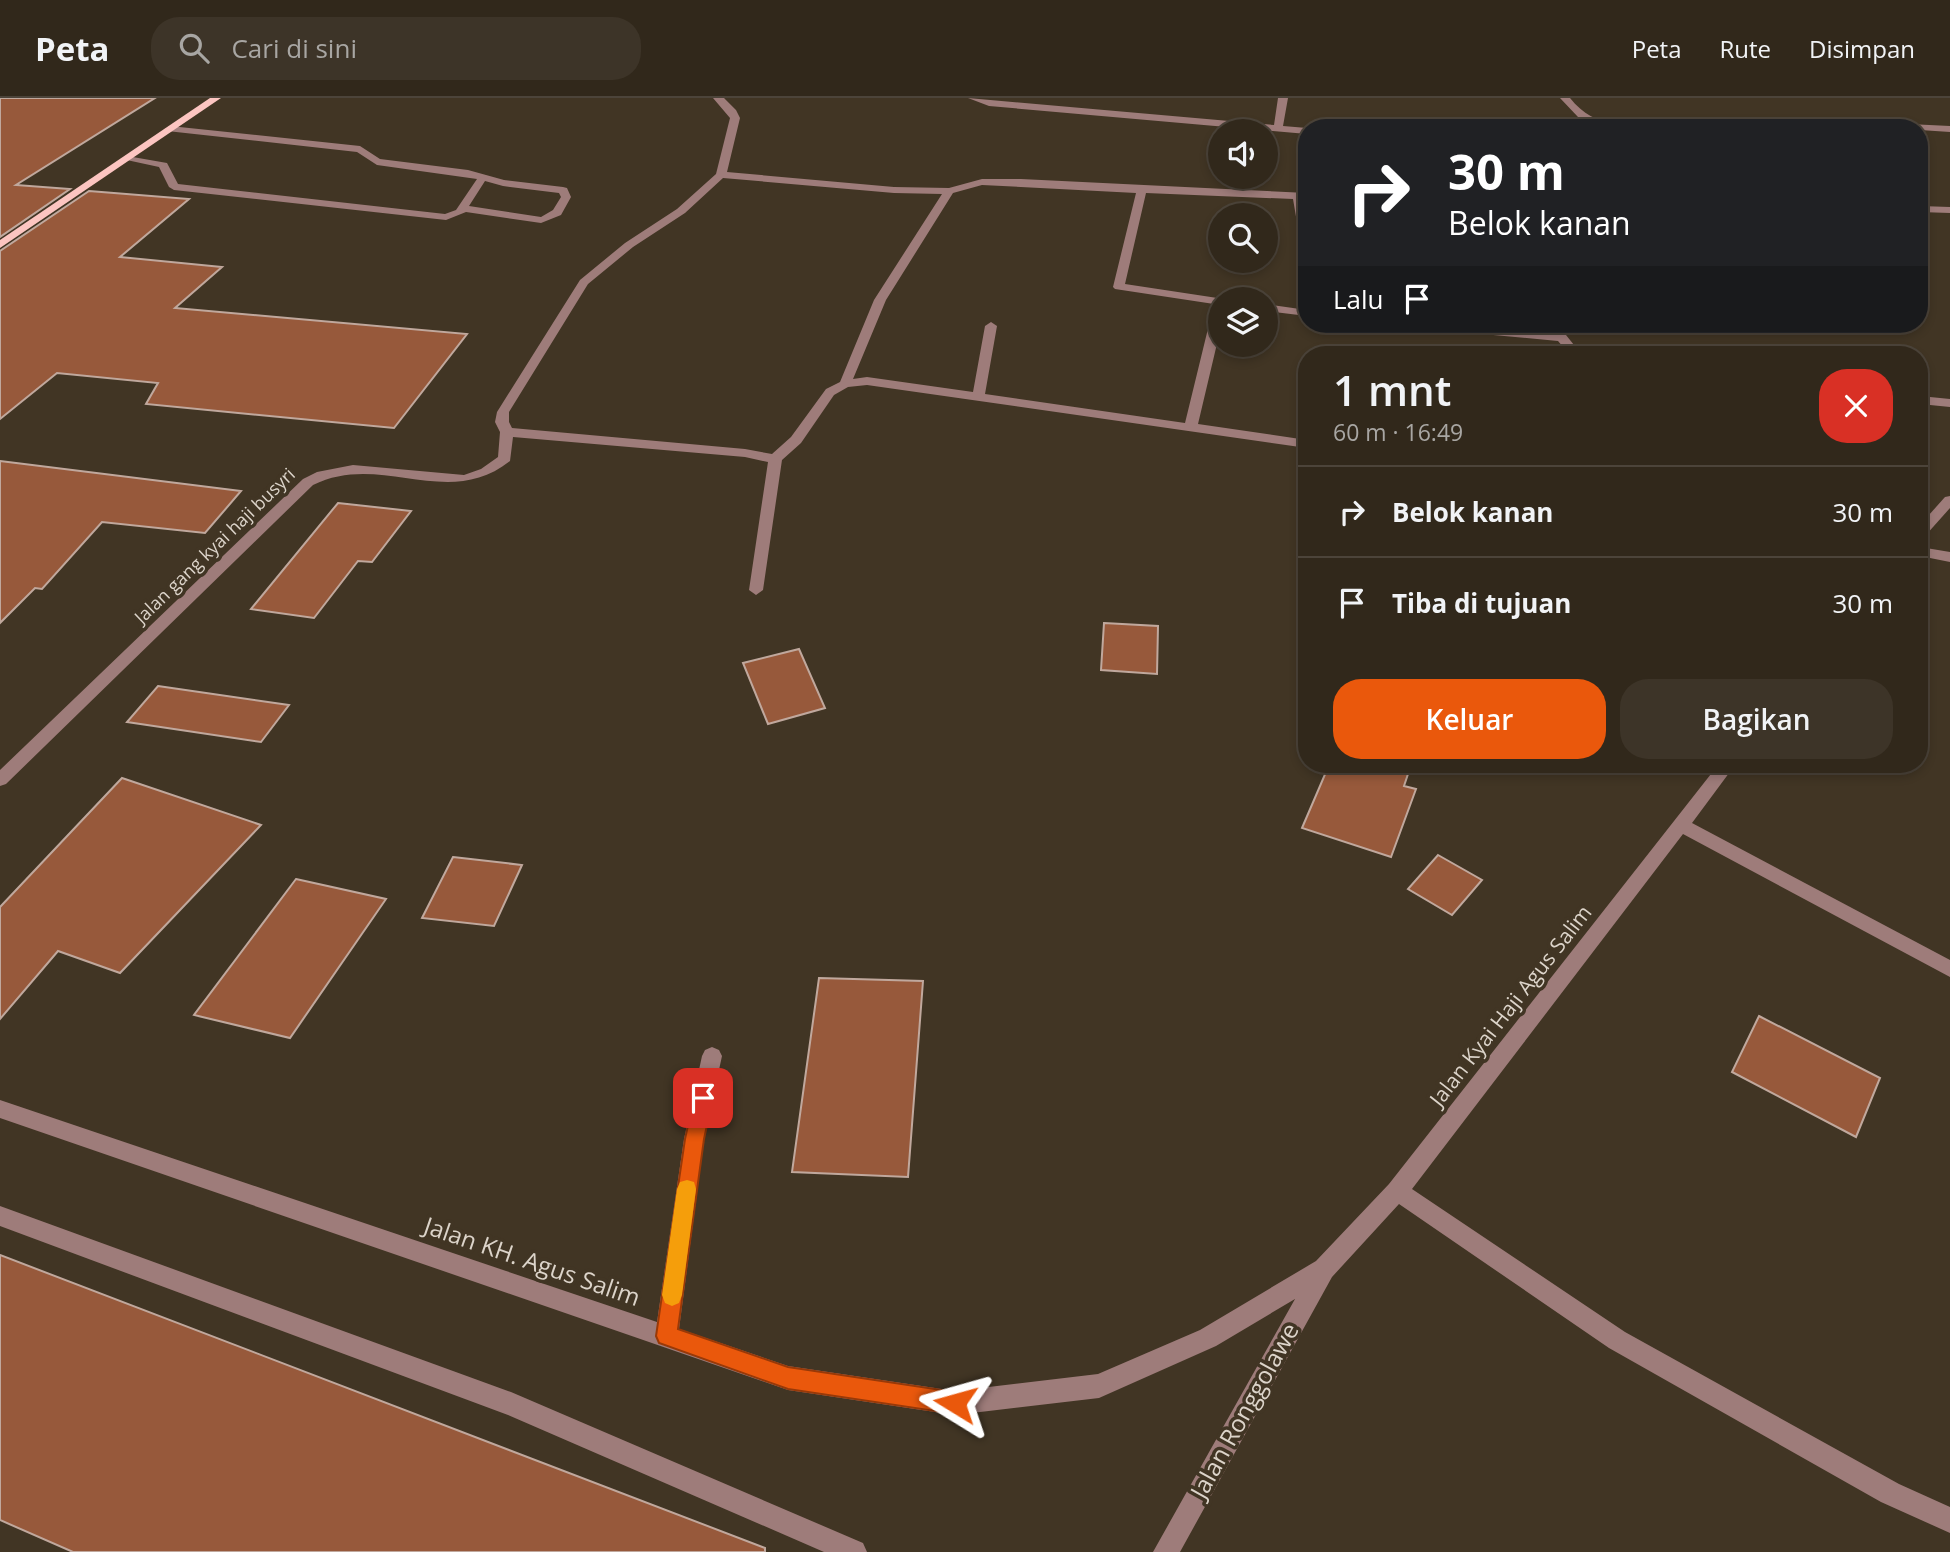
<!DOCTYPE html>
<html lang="id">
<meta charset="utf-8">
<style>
:root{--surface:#31281b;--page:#3d3428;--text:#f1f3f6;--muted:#a8a6a3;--line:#4c443a;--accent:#ea580c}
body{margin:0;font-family:"Open Sans",sans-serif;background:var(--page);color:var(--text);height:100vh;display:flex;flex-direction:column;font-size:26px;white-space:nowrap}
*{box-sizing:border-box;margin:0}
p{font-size:23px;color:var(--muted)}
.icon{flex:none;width:38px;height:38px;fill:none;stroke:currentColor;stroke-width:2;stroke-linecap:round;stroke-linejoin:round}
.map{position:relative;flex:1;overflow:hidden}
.side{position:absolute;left:1298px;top:248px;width:630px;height:427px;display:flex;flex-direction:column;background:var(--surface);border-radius:28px;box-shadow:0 4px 10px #0003,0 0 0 2px var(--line)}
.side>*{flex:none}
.guide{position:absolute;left:1298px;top:21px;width:630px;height:214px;border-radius:28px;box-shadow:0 4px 10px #0003,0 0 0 2px var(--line);background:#202124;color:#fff;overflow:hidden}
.fabs{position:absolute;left:1208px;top:21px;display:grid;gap:14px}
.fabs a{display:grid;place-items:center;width:70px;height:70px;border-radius:50%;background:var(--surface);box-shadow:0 4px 10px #0003,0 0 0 2px var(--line);font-size:35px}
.pin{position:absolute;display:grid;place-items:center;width:60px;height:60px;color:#fff;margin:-30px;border-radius:14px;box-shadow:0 4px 10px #0006}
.me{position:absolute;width:77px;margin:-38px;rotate:278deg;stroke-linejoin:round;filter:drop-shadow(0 0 5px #0008)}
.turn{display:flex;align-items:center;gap:24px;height:147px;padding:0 35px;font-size:32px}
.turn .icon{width:91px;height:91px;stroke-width:2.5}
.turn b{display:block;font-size:49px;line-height:60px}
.then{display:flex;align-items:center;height:66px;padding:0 35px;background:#0003;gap:14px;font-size:26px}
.round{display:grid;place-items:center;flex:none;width:74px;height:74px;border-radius:28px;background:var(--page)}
.headline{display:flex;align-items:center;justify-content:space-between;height:119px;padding:0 35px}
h1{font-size:42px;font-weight:600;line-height:52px}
.primary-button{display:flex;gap:14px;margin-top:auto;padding:14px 35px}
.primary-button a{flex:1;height:80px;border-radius:28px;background:var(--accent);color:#fff;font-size:28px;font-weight:600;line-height:80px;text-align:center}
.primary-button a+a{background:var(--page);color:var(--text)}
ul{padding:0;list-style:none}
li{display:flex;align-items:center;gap:21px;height:91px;padding:0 35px;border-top:2px solid var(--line)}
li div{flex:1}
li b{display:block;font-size:26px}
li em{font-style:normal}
header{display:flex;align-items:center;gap:42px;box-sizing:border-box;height:98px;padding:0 35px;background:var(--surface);border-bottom:2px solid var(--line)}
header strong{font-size:33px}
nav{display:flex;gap:38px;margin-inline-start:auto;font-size:24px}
.search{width:490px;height:63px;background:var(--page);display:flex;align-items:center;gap:18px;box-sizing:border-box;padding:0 24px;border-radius:28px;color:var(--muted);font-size:26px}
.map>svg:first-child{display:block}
.building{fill:#97593b;stroke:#c0a89d;stroke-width:2}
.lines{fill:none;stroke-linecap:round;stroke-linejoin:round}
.minor{fill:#9e7c7a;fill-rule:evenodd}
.major{fill:#fcc5c1;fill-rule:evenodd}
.route{fill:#ea580c;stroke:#983908;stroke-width:2}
.slow{fill:#f59e0b}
.labels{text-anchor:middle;stroke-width:7;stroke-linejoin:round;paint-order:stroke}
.far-street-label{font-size:18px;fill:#dcd4ca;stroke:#413524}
.street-label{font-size:21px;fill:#dcd4ca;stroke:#413524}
.near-street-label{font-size:24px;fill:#dcd4ca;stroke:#413524}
</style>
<header>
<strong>Peta</strong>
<div class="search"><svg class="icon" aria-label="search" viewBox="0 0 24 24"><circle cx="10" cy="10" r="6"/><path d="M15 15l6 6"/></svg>Cari di sini</div>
<nav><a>Peta</a><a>Rute</a><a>Disimpan</a></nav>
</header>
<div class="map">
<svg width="1950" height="1454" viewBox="0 0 1950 1454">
<rect width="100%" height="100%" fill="#413524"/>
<g class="building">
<path d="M0,0H155L16,87L70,91L0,139Z"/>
<path d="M89,93L189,101L120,159L222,169L175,210L467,236L394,330L146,306L158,285L57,275L0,321V153Z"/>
<path d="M0,363L241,393L205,435L102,424L42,491L35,490L0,525Z"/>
<path d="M338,405L411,413L372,464L358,463L314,520L251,511Z"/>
<path d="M1104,525L1158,528L1157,576L1101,572Z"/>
<path d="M799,551L825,610L768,626L743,565Z"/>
<path d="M158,588L289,607L261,644L127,624Z"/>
<path d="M1329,667H1411L1404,688L1416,691L1391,759L1302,730Z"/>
<path d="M122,680L261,727L120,875L58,853L0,921V809Z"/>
<path d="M1438,757L1482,782L1452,817L1408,791Z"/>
<path d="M453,759L522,767L494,828L422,820Z"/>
<path d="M296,781L386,801L290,940L194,917Z"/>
<path d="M819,880L923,883L908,1079L792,1074Z"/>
<path d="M1759,918L1880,980L1856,1039L1732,974Z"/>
<path d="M0,1157L765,1450V1454H73L0,1422Z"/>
</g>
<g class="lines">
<g class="minor">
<path d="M713,0H724L736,12L740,20L727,74L894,89L949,90L982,81H1021L1307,95V101H1304L1307,119V151L1301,148L1293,101L1146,95L1125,186L1224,201H1220V233L1198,326L1307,342V350L867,287L848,289L834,297L801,345L782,362L763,492L756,497L749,492L768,364L745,359L513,339L510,363C447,413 381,353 313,387L6,686L0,688V672L303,381L317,374L353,367L464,377L481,371L498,359L500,334L495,324L497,314L580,182L625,145L677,111L716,76L730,20ZM723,80L894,95L942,96L874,202L840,284L826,291L791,339L772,356L745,351L512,330L509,324V314L588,186L633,149L685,115ZM982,87L1136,95L1113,189L1115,191L1214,206L1185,325L985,296L997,228L991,224L985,228L973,294L867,279L853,281L886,202L953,95Z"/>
<path d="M968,0L1274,27L1278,0H1288L1283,28L1307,30V36L989,8Z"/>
<path d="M1560,0H1570C1583,16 1597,24 1618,26L1847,23L1950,28V34L1920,32V30H1603L1578,19Z"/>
<path d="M170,28L360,48L380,61L468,72L504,82L563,89L567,90L571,99L561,117L541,125L466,114L446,122L174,92L169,89L159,69L122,61L127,58L167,65L178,86L445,116L456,112L477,81L377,67L357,54L167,33L165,31ZM485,83L503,88L559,95L561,99L553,112L541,119L469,108Z"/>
<path d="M1920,108L1950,109V115L1920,114Z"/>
<path d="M1265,206L1307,212V218L1265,213Z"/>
<path d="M1411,226H1452L1562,236L1566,237L1582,257H1570L1558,243L1417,230Z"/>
<path d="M1920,298L1950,301V309L1920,306Z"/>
<path d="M1950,398V410L1925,438L1920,439V427L1945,399Z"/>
<path d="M1920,449L1950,454V464L1920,458Z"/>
<path d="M1718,667H1735L1692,725L1950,862V879L1683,736L1412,1091L1625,1234L1899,1386L1950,1409V1435L1881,1404L1609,1250L1399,1106L1332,1179L1180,1454H1153L1295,1201L1216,1248L1099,1300L955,1317L788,1292L0,1020V1002L657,1224L684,1041L702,958L705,952L712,949L719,952L722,958L704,1041L679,1231L788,1268L955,1293L1098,1276L1200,1232L1316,1163L1389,1086Z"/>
<path d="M0,1108L511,1294L863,1445L867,1454H824L508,1317L0,1128Z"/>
</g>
<path class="major" d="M210,0H221L0,150V142Z"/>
</g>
<path class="route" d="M703,991L710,994L713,1000L704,1041L678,1231L788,1269L955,1294L962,1297L965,1305L962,1312L955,1316L788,1291L659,1245L656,1238L685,1041L694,1000L697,994Z"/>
<path class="slow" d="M687,1082L694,1084L696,1091L682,1197L679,1205L672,1208L665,1205L662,1197L677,1091L680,1084Z"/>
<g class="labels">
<g class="far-street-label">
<text transform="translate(215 448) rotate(-44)" y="6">Jalan gang kyai haji busyri</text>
</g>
<g class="street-label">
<text transform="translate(1511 908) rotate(-52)" y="7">Jalan Kyai Haji Agus Salim</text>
</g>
<g class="near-street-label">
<text transform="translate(532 1164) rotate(19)" y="8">Jalan KH. Agus Salim</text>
<text transform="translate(1245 1313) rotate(-61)" y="8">Jalan Ronggolawe</text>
</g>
</g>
</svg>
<div class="fabs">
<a><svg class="icon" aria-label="sound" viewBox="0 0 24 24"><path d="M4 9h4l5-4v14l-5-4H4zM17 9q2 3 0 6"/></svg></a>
<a><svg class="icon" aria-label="search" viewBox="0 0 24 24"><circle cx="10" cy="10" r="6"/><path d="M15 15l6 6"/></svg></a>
<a><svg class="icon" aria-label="layers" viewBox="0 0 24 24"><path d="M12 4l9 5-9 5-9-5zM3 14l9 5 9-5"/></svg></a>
</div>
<div class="pin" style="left:703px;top:1000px;background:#d93025"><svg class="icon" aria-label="arrive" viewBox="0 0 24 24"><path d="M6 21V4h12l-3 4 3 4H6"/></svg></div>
<svg class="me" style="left:955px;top:1305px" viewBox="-20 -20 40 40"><path d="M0-17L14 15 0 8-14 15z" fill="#ea580c" stroke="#fff" stroke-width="4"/></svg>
<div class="guide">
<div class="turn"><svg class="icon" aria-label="right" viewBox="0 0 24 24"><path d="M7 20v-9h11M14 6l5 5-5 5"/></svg><div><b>30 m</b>Belok kanan</div></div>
<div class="then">Lalu<svg class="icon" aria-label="arrive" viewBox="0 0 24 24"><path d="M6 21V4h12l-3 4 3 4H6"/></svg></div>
</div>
<section class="side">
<div class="headline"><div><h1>1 mnt</h1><p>60 m · 16:49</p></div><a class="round" style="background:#d93025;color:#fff"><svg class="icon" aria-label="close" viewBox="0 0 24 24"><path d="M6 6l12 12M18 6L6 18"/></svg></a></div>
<ul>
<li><svg class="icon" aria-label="right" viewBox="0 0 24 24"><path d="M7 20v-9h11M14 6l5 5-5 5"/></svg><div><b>Belok kanan</b></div><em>30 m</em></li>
<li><svg class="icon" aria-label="arrive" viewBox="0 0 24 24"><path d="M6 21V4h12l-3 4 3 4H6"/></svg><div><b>Tiba di tujuan</b></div><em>30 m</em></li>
</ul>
<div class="primary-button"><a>Keluar</a><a>Bagikan</a></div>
</section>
</div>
